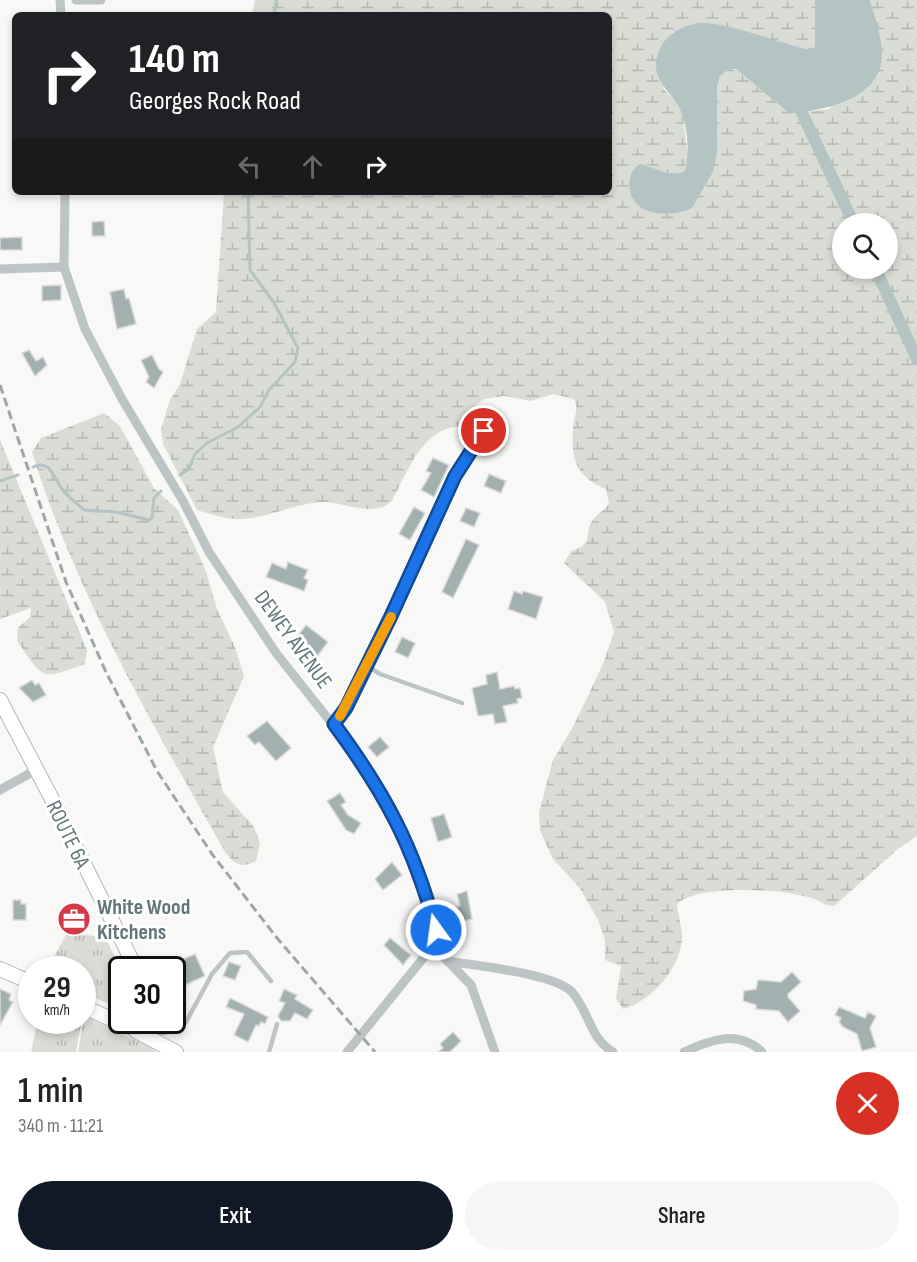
<!DOCTYPE html>
<meta charset="utf-8">
<style>
:root{--surface:#fff;--page:#f6f6f6;--text:#222;--muted:#767676;--accent:#111827}
body{margin:0;font-family:"Sofia Sans Condensed",sans-serif;background:var(--page);color:var(--text);height:100vh;display:flex;flex-direction:column;font-size:22px;white-space:nowrap}
*{box-sizing:border-box;margin:0}
p{font-size:20px;color:var(--muted)}
.icon{flex:none;width:33px;height:33px;fill:none;stroke:currentColor;stroke-width:2;stroke-linecap:round;stroke-linejoin:round}
.map{position:relative;height:1052px;overflow:hidden}
.panel{display:flex;flex-direction:column;background:var(--surface);flex:1}
.panel>*{flex:none}
.banner{position:absolute;left:12px;top:12px;width:600px;height:183px;border-radius:9px;box-shadow:0 3px 9px #0003;background:#202124;color:#fff;overflow:hidden}
.buttons{position:absolute;left:832px;top:213px;display:grid;gap:12px}
.buttons a{display:grid;place-items:center;width:66px;height:66px;border-radius:50%;background:var(--surface);box-shadow:0 3px 9px #0003;font-size:30px}
.speed{position:absolute;left:18px;top:956px;display:flex;gap:12px;font-size:30px;font-weight:700;text-align:center}
.speed>*{display:grid;place-content:center;width:78px;height:78px;border-radius:50%;background:var(--surface);box-shadow:0 3px 9px #0003;line-height:1}
.speed small{font-size:15px;font-weight:400}
.speed .limit{border:3px solid #111;border-radius:9px;background:#fff;color:#111}
.pin{position:absolute;display:grid;place-items:center;width:51px;height:51px;color:#fff;margin:-26px;border:3px solid #fff;border-radius:50%;box-shadow:0 2px 6px #0007}
.me{position:absolute;width:66px;margin:-33px;rotate:346deg;stroke-linejoin:round;filter:drop-shadow(0 0 4px #0008)}
.turn{display:flex;align-items:center;gap:21px;height:126px;padding:0 18px;font-size:27px}
.turn .icon{width:78px;height:78px;stroke-width:2.5}
.turn b{display:block;font-size:42px;line-height:51px}
.lanes{display:flex;align-items:center;height:57px;padding:0 18px;background:#0003;justify-content:center;gap:30px;direction:ltr}
.lanes .off{opacity:.35}
.round{display:grid;place-items:center;flex:none;width:63px;height:63px;border-radius:32px;background:var(--page)}
.overview{display:flex;align-items:center;justify-content:space-between;height:102px;padding:0 18px}
h1{font-size:36px;font-weight:600;line-height:45px}
.button{display:flex;gap:12px;margin-top:auto;padding:12px 18px}
.button a{flex:1;height:69px;border-radius:36px;background:var(--accent);color:#fff;font-size:24px;font-weight:600;line-height:69px;text-align:center}
.button a+a{background:var(--page);color:var(--text)}
.map>svg:first-child{display:block}
.wetland{fill:url(#wetland-marsh);fill-rule:evenodd}
.park{fill:url(#park-tufts)}
.water{fill:#b4c4c2}
.lines{fill:none;stroke-linecap:round;stroke-linejoin:round}
.stream{stroke:#b4c4c2;stroke-width:3}
.canal{stroke:#b4c4c2;stroke-width:12}
.building{fill:#a3b0b0;stroke:#dadad8;stroke-width:1.5}
.secondary-casing{stroke:#b0b9ba;stroke-width:16}
.lane{stroke:#bdc4c5;stroke-width:4.5}
.street{stroke:#bdc4c5;stroke-width:9}
.secondary{stroke:#fff;stroke-width:14}
.rail{stroke:#9ca7a8;stroke-width:3;stroke-dasharray:9 4.5;stroke-linecap:butt}
.route-casing{stroke:#114b97;stroke-width:15}
.route{stroke:#1a73e8;stroke-width:10}
.slow{stroke:#f59e0b;stroke-width:10}
.labels{text-anchor:middle;stroke-width:6;stroke-linejoin:round;paint-order:stroke}
.street-label{font-size:22px;fill:#617778;stroke:#fff}
.poi-label{font-size:22px;font-weight:bold;fill:#617778;stroke:#fff;text-anchor:start}
</style>
<div class="map">
<svg width="917" height="1052" viewBox="0 0 917 1052">
<defs>
<pattern id="wetland-marsh" width="20" height="14" patternUnits="userSpaceOnUse" patternTransform="scale(1.5)"><rect width="20" height="14" fill="#daddd6"/><path d="M1 5h8M5 5V1M11 12h8M15 12V8" fill="none" stroke="#b4b8b2"/></pattern>
<pattern id="park-tufts" width="24" height="20" patternUnits="userSpaceOnUse" patternTransform="scale(1.5)"><rect width="24" height="20" fill="#daddd6"/><path d="M3 7l-1-3M5 7V3M7 7l1-3M15 17l-1-3M17 17v-4M19 17l1-3" fill="none" stroke="#b4b8b2"/></pattern>
</defs>
<rect width="100%" height="100%" fill="#f8f8f6"/>
<g class="wetland">
<path d="M255,0H815V47L805,49L673,32L659,50L664,89L676,102L683,117L688,155L685,171C671,176 659,173 647,165L669,215L720,76L728,70L736,69L790,114L829,109L880,40L870,0H917V836L899,848L834,906C824,906 818,899 808,897C780,889 697,884 677,904C678,915 682,927 682,937C681,968 652,1001 623,1009L616,999L621,966L605,960V940L598,920L579,887L553,859L540,831L539,812L553,760L574,725L603,664L614,632L605,602L564,563L571,551C595,544 583,536 592,521C596,515 604,510 609,504L606,489C575,476 571,459 573,427C574,416 579,410 574,399L553,394L531,401L504,396L484,399L477,404L464,426C422,426 409,470 392,501C374,518 347,503 325,502C296,502 268,519 238,519C225,519 210,514 197,510L163,444L161,429L170,400L180,384L197,329L216,312L224,192H609V15H252ZM843,224H888V268H843Z"/>
<path d="M104,413L120,426L154,488L178,510L206,571L217,609L235,647L244,676L213,747L223,792L254,827L260,843L256,861C240,869 235,864 225,852C152,723 76,594 32,452L41,438Z"/>
<path d="M0,440L87,650L85,664C39,681 44,679 17,641L18,628L30,617L31,608L0,619Z"/>
</g>
<g class="park">
<path d="M67,933L105,937L121,969V1003L114,1006L83,993L82,969H47Z"/>
<path d="M84,1016L152,1048L156,1052H78Z"/>
<path d="M38,1020H82L76,1052H31Z"/>
</g>
<path class="water" d="M815,0H870C875,19 885,43 881,64C873,102 821,110 790,114L736,69L728,70L720,76L717,86V153L713,172L692,208C679,215 650,217 638,205C626,194 626,172 640,164C656,167 667,178 685,171C690,150 688,123 677,104C670,93 661,86 657,73C654,64 658,51 663,43C672,30 691,22 707,23C733,25 778,42 805,49L815,47Z"/>
<g class="lines">
<g class="stream">
<path d="M274,15L276,0"/>
<path d="M33,467C51,458 54,480 63,490C69,498 77,503 84,510L116,512L149,520L152,518L154,498L161,491"/>
<path d="M180,475L189,469L195,454L207,443L238,427L260,407L269,390L295,362L298,348L274,303L250,270L248,192"/>
<path d="M0,481L18,475"/>
</g>
<g class="canal">
<path d="M802,113L854,224"/>
<path d="M875,268L917,359"/>
</g>
</g>
<g class="building">
<path d="M104,221L105,236H92V222Z"/>
<path d="M22,237V250H0V238Z"/>
<path d="M61,285V300L42,301V286Z"/>
<path d="M124,289L126,299L129,298L136,324L117,329L110,292Z"/>
<path d="M29,350L36,361L43,357L47,365L35,376L22,353Z"/>
<path d="M152,355L159,369L163,372L154,388L146,382L149,377L141,360Z"/>
<path d="M433,458L449,465L434,497L421,490L431,473L426,471Z"/>
<path d="M489,474L506,481L501,493L484,486Z"/>
<path d="M414,507L425,513L410,540L399,534Z"/>
<path d="M466,508L480,513L474,527L460,521Z"/>
<path d="M466,539L479,545L453,598L442,592Z"/>
<path d="M288,562L308,570L304,578L308,580L304,591L266,577L272,563L286,569Z"/>
<path d="M514,591L522,594L523,591L543,597L536,619L508,609Z"/>
<path d="M306,625L328,642L315,659L300,650L301,648L293,642Z"/>
<path d="M402,637L415,643L408,658L395,652Z"/>
<path d="M497,672L500,689L514,686L515,689L520,688L522,698L517,699L518,703L503,706L507,722L495,724L493,714L478,716L472,688L487,684L486,675Z"/>
<path d="M32,680L35,685L39,683L46,695L33,702L19,688Z"/>
<path d="M267,721L291,748L276,761L259,742L255,745L247,736Z"/>
<path d="M380,737L389,747L377,757L368,747Z"/>
<path d="M340,793L346,802L341,805L348,815L361,823L354,834L346,830L327,801Z"/>
<path d="M444,814L452,837L438,842L431,818Z"/>
<path d="M392,862L402,875L383,890L375,879Z"/>
<path d="M467,891L472,919L457,923L453,908L460,906L457,894Z"/>
<path d="M13,900H21V904H26V920H13Z"/>
<path d="M77,910L84,925L71,931L64,916Z"/>
<path d="M390,938L411,955L403,965L384,945Z"/>
<path d="M195,954L205,976L178,988L172,976V964Z"/>
<path d="M229,962L241,966L235,980L223,976Z"/>
<path d="M792,972L801,982L788,994V997L800,1011L788,1022L779,1011L756,1009V1005L743,1001L744,991L756,989L758,980L781,982Z"/>
<path d="M0,989L11,994L9,1000L13,1002L0,1025Z"/>
<path d="M284,989L297,995L295,999L313,1010L307,1019L295,1013L290,1021H281L278,1016L285,1003L279,1001Z"/>
<path d="M230,998L268,1017L265,1024L261,1022L259,1026L256,1025L248,1042L234,1035L244,1014L226,1007Z"/>
<path d="M839,1007L865,1018L868,1012L876,1016L870,1028L876,1047L862,1051L857,1034L843,1027L839,1022L841,1018L835,1015Z"/>
<path d="M453,1032L461,1041L450,1052H438L443,1048L440,1044Z"/>
</g>
<g class="lines">
<defs>
<g id="secondary">
<path d="M0,700L53,801L136,969"/>
<path d="M0,969L32,983"/>
<path d="M82,1006L129,1027H164"/>
<path d="M136,1031L176,1052"/>
</g>
</defs>
<use href="#secondary" class="secondary-casing"/>
<g class="lane">
<path d="M367,666L380,674L462,703"/>
<path d="M167,1026L182,1025L186,1022L212,974L230,953L247,952L271,981"/>
<path d="M269,1052L277,1024"/>
</g>
<g class="street">
<path d="M60,0L61,15"/>
<path d="M76,0H101"/>
<path d="M65,192L64,267L85,329L122,399L183,501L209,552L276,653L353,750L394,812L423,879L436,930L433,946L347,1052"/>
<path d="M0,269L64,267"/>
<path d="M334,724C351,701 363,674 376,648C413,571 441,488 493,419"/>
<path d="M0,790L36,770"/>
<path d="M433,946L471,985L495,1052"/>
<path d="M448,961C476,966 554,973 572,992C589,1011 590,1039 613,1052"/>
<path d="M684,1052C710,1040 738,1029 762,1052"/>
</g>
<use href="#secondary" class="secondary"/>
<path class="rail" d="M0,385L66,582L106,672L157,771L212,854L277,938L375,1052"/>
</g>
<g class="lines">
<defs>
<path id="route" d="M436,930C414,847 385,793 334,724L346,708L391,616L455,476L484,431"/>
</defs>
<use href="#route" class="route-casing"/>
<use href="#route" class="route"/>
<path class="slow" d="M340,716L391,617"/>
</g>
<defs>
<symbol id="office-disc" viewBox="-11 -11 22 22"><circle r="9.5" fill="#d43b4a" stroke="#fff"/><path d="M-6-3h4V-5.5h4V-3h4V5H-6ZM-1-4.5V-3h2v-1.5ZM-6 0V1H6V0Z" fill="#fff"/></symbol>
</defs>
<g fill-rule="evenodd">
<use href="#office-disc" x="55" y="900" width="38" height="38"/>
</g>
<g class="labels">
<g class="street-label">
<text transform="translate(294 639) rotate(54)" y="8">DEWEY AVENUE</text>
<text transform="translate(69 834) rotate(64)" y="8">ROUTE 6A</text>
</g>
<g class="poi-label">
<text x="97" y="914">White Wood<tspan x="97" dy="25">Kitchens</tspan></text>
</g>
</g>
</svg>
<div class="buttons">
<a><svg class="icon" aria-label="search" viewBox="0 0 24 24"><circle cx="10" cy="10" r="6"/><path d="M15 15l6 6"/></svg></a>
</div>
<div class="speed"><div>29<small>km/h</small></div><div class="limit">30</div></div>
<div class="pin" style="left:484px;top:431px;background:#d93025"><svg class="icon" aria-label="arrive" viewBox="0 0 24 24"><path d="M6 21V4h12l-3 4 3 4H6"/></svg></div>
<svg class="me" style="left:436px;top:930px" viewBox="-20 -20 40 40"><circle r="17" fill="#1a73e8" stroke="#fff" stroke-width="3"/><path d="M0-11L8 9 0 5-8 9z" fill="#fff"/></svg>
<div class="banner">
<div class="turn"><svg class="icon" aria-label="right" viewBox="0 0 24 24"><path d="M7 20v-9h11M14 6l5 5-5 5"/></svg><div><b>140 m</b>Georges Rock Road</div></div>
<div class="lanes"><svg class="icon off" aria-label="left" viewBox="0 0 24 24"><path d="M17 20v-9H6M10 6l-5 5 5 5"/></svg><svg class="icon off" aria-label="ahead" viewBox="0 0 24 24"><path d="M12 20V5M6 11l6-6 6 6"/></svg><svg class="icon" aria-label="right" viewBox="0 0 24 24"><path d="M7 20v-9h11M14 6l5 5-5 5"/></svg></div>
</div>
</div>
<section class="panel">
<div class="overview"><div><h1>1 min</h1><p>340 m · 11:21</p></div><a class="round" style="background:#d93025;color:#fff"><svg class="icon" aria-label="close" viewBox="0 0 24 24"><path d="M6 6l12 12M18 6L6 18"/></svg></a></div>
<div class="button"><a>Exit</a><a>Share</a></div>
</section>
